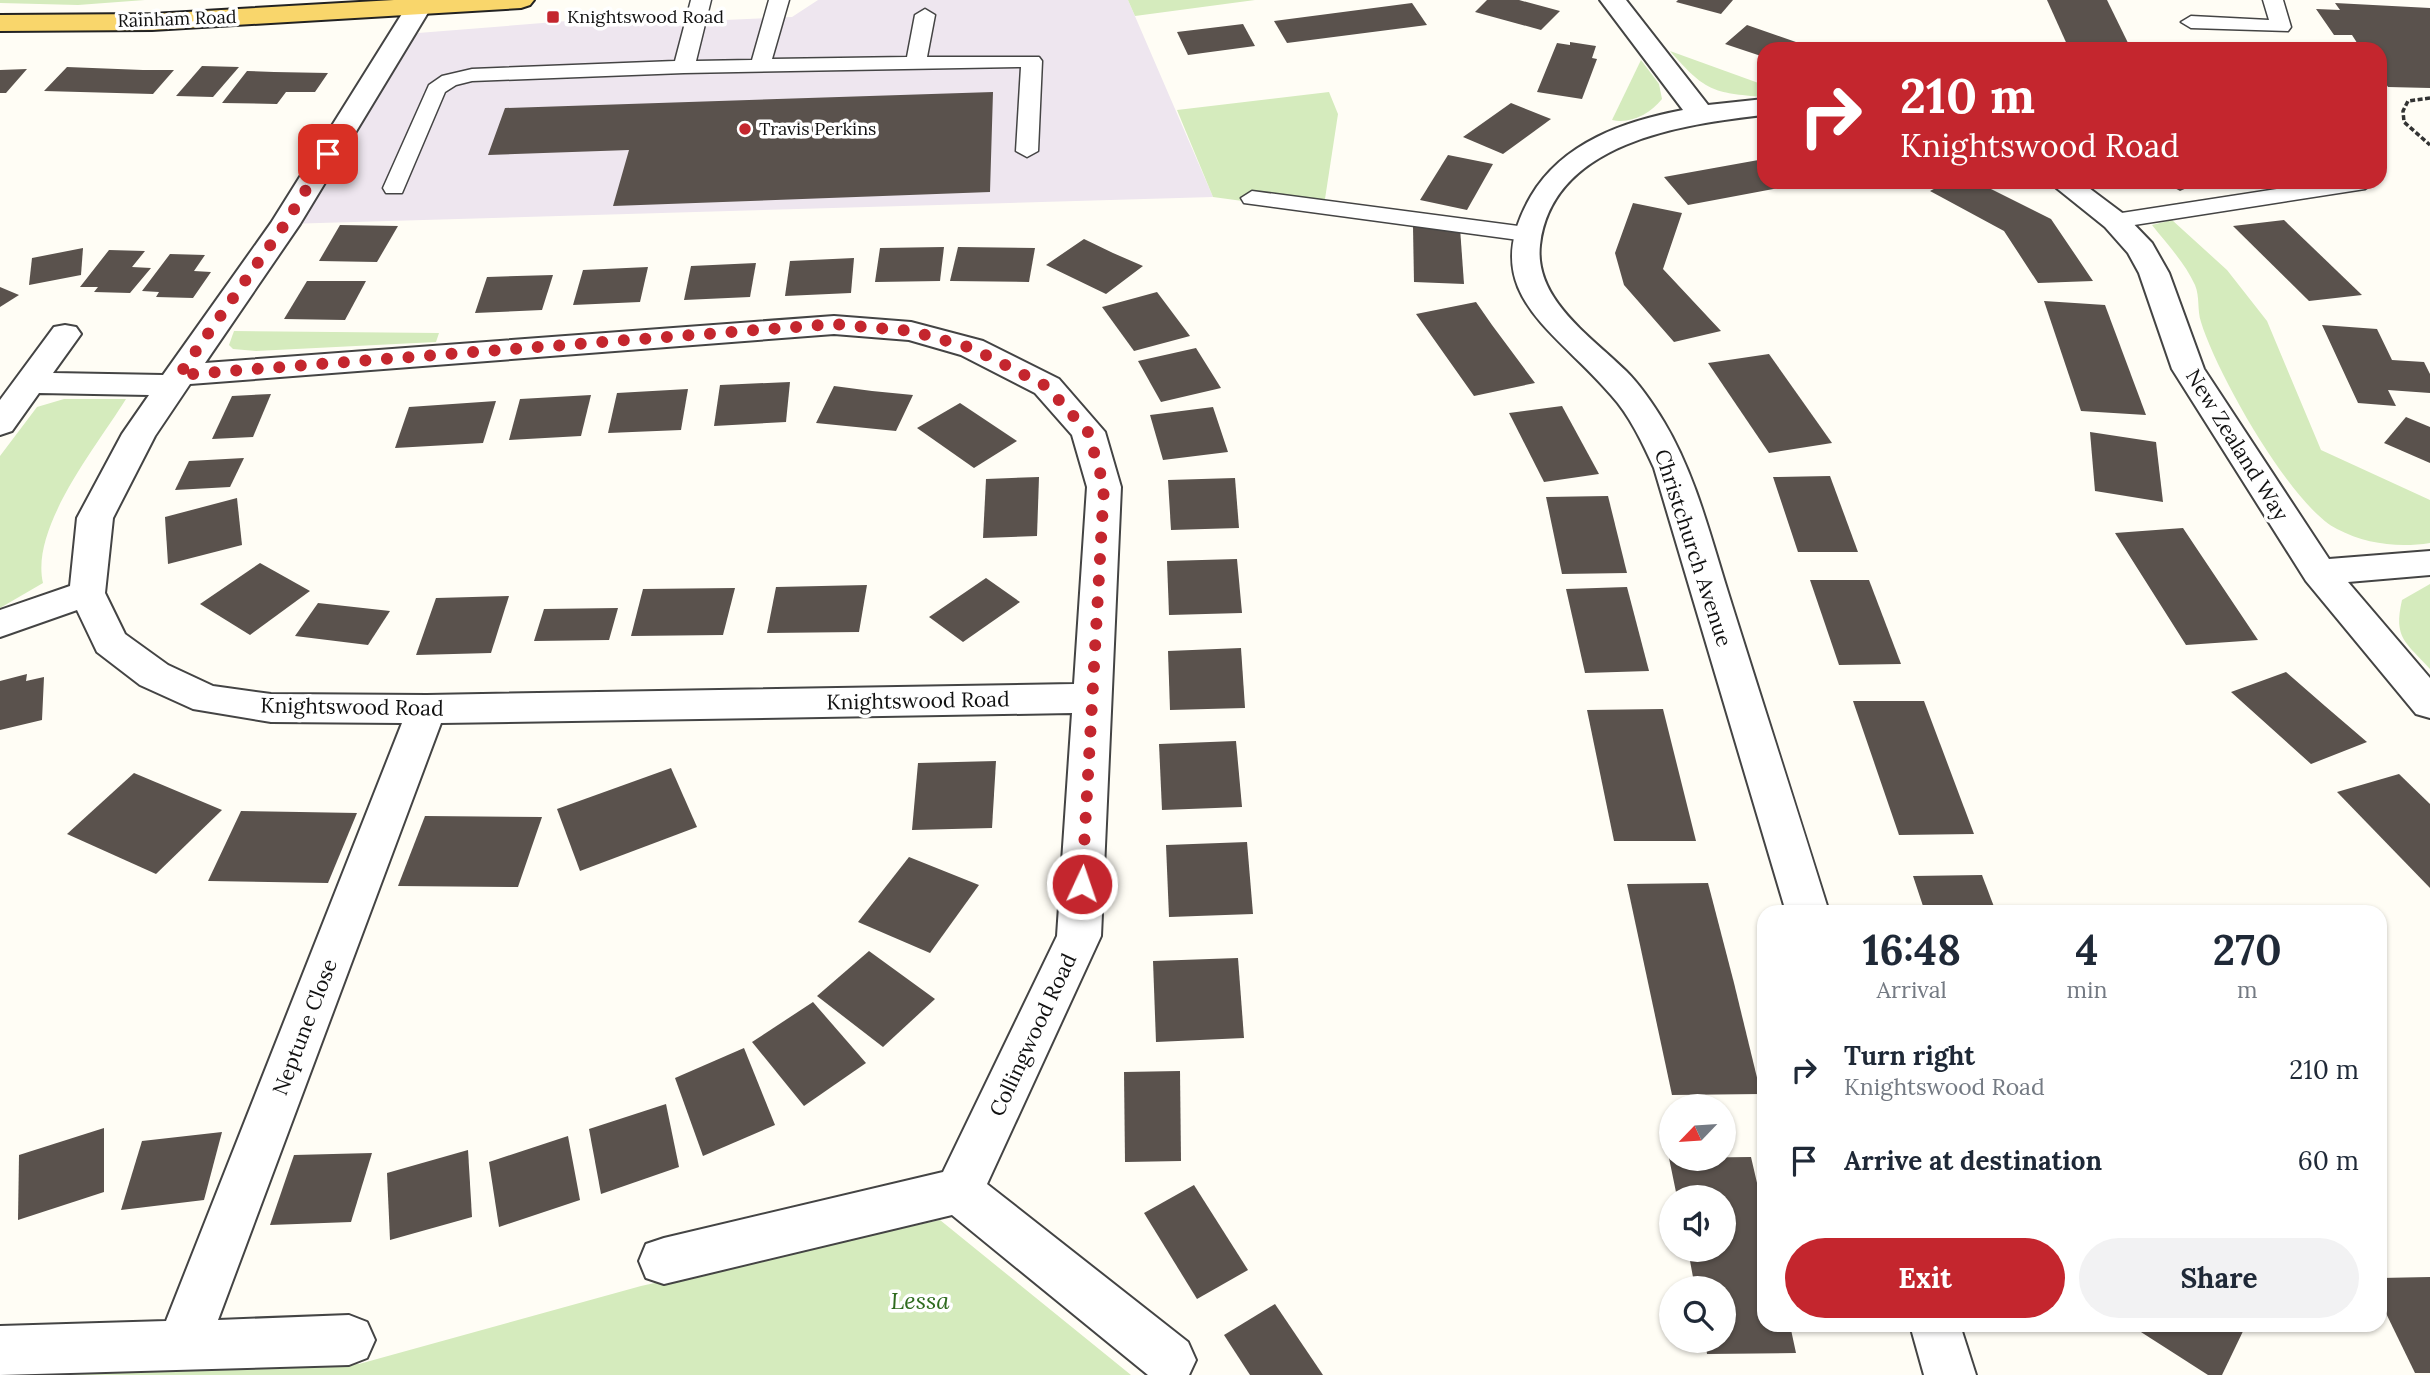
<!DOCTYPE html>
<style>
:root{--surface:#fff;--page:#f2f2f3;--text:#1f2937;--muted:#747a83;--accent:#c4262e}
body{margin:0;font-family:Lora,serif;background:var(--page);color:var(--text);height:100vh;display:flex;flex-direction:column;font-size:26px;white-space:nowrap}
*{box-sizing:border-box;margin:0}
p{font-size:23px;color:var(--muted)}
.icon{flex:none;width:38px;height:38px;fill:none;stroke:currentColor;stroke-width:2;stroke-linecap:round;stroke-linejoin:round}
.map{position:relative;flex:1;overflow:hidden}
.drawer{position:absolute;left:1757px;top:905px;width:630px;height:427px;display:flex;flex-direction:column;background:var(--surface);border-radius:21px;box-shadow:0 2px 5px #0004}
.drawer>*{flex:none}
.hud{position:absolute;left:1757px;top:42px;width:630px;height:147px;border-radius:21px;box-shadow:0 2px 5px #0004;background:#c4262e;color:#fff;overflow:hidden}
.needle{width:46px;rotate:245deg}
.tools{position:absolute;left:1659px;top:1094px;display:grid;gap:14px}
.tools a{display:grid;place-items:center;width:77px;height:77px;border-radius:50%;background:var(--surface);box-shadow:0 2px 5px #0004;font-size:35px}
.pin{position:absolute;display:grid;place-items:center;width:60px;height:60px;color:#fff;margin:-30px;border-radius:14px;box-shadow:0 4px 10px #0006}
.me{position:absolute;width:77px;margin:-38px;rotate:3deg;stroke-linejoin:round;filter:drop-shadow(0 0 5px #0008)}
.turn{display:flex;align-items:center;gap:24px;height:147px;padding:0 28px;font-size:32px}
.turn .icon{width:91px;height:91px;stroke-width:2.5}
.turn b{display:block;font-size:49px;line-height:60px}
.eta{display:flex;justify-content:space-evenly;align-items:center;height:119px;text-align:center}
.eta b{font-size:42px;font-weight:800;line-height:49px}
.primary-button{display:flex;gap:14px;margin-top:auto;padding:14px 28px}
.primary-button a{flex:1;height:80px;border-radius:42px;background:var(--accent);color:#fff;font-size:28px;font-weight:800;line-height:80px;text-align:center}
.primary-button a+a{background:var(--page);color:var(--text)}
ul{padding:0;list-style:none}
li{display:flex;align-items:center;gap:21px;height:91px;padding:0 28px}
li div{flex:1}
li b{display:block;font-size:26px}
li em{font-style:normal}
.map>svg:first-child{display:block}
.industrial{fill:#eee6ef}
.green{fill:#d5ebbd}
.building{fill:#5a524d}
.lines{fill:none;stroke-linecap:round;stroke-linejoin:round}
.service-casing{stroke:#444;stroke-width:3}
.minor-casing{stroke:#444;stroke-width:4}
.primary-casing{stroke:#222;stroke-width:4}
.path{stroke:#333;stroke-width:3.5;stroke-dasharray:5 2.5;stroke-linecap:butt}
.service{fill:#fff;fill-rule:evenodd}
.minor{fill:#fff;fill-rule:evenodd}
.primary{fill:#f9d66b;fill-rule:evenodd}
.route{stroke:#c4262e;stroke-width:12;stroke-dasharray:0 21.6}
.poi-dot{fill:#c4262e;stroke:#fff;stroke-width:2.5}
.labels{text-anchor:middle;stroke-width:7;stroke-linejoin:round;paint-order:stroke}
.far-poi-label{font-size:18px;fill:#111;stroke:#fff;text-anchor:start}
.far-street-label{font-size:18px;fill:#111;stroke:#fff}
.street-label{font-size:21px;fill:#111;stroke:#fff}
.near-park-label{font-size:24px;font-style:italic;fill:#2f6b1f;stroke:#fff}
</style>
<div class="map">
<svg width="2430" height="1375" viewBox="0 0 2430 1375">
<rect width="100%" height="100%" fill="#fffdf5"/>
<path class="industrial" d="M818,0H1128L1213,197L285,224L418,33L668,13L680,22L792,17Z"/>
<g class="green">
<path d="M0,0H145L78,5L0,3Z"/>
<path d="M1128,0H1255L1135,16Z"/>
<path d="M1670,51L1764,85V97C1712,93 1705,91 1670,51Z"/>
<path d="M1641,60L1659,84L1662,99C1650,114 1631,124 1612,120Z"/>
<path d="M1329,92L1338,114L1323,212L1213,197L1177,110Z"/>
<path d="M2172,220L2227,270L2267,321L2321,450L2430,500V543C2398,548 2366,544 2337,529C2291,506 2216,372 2201,322C2197,310 2200,297 2195,285C2185,263 2167,244 2152,225Z"/>
<path d="M234,331L439,333L436,342L256,351L233,349L229,345Z"/>
<path d="M64,399H126C97,446 30,527 43,583L0,608V456L37,407Z"/>
<path d="M2430,584V669C2406,642 2393,639 2402,600Z"/>
<path d="M940,1220L1131,1375H0L359,1364L641,1286Z"/>
</g>
<g class="building">
<path d="M1487,0H1519L1560,11L1541,30L1475,12Z"/>
<path d="M1678,0H1733L1721,14L1676,2Z"/>
<path d="M2047,0H2107L2131,49H2069Z"/>
<path d="M1412,3L1427,25L1287,43L1274,21Z"/>
<path d="M2335,3L2430,8V88L2388,87L2380,75V49H2361L2352,35H2334L2316,9L2340,10Z"/>
<path d="M1243,24L1255,46L1188,55L1177,32Z"/>
<path d="M1747,25L1816,49H1764V57L1725,44Z"/>
<path d="M1570,42L1596,46L1592,58L1597,59L1582,99L1537,92L1557,43L1570,45Z"/>
<path d="M202,66L239,67L213,97L176,96Z"/>
<path d="M67,67L143,70H174L153,94L44,91Z"/>
<path d="M27,69L6,93H0V70Z"/>
<path d="M247,71L274,72L328,73L315,92H286L277,104L222,103Z"/>
<path d="M993,92L990,192L613,206L629,150L488,155L505,108Z"/>
<path d="M1511,103L1551,119L1503,154L1463,137Z"/>
<path d="M1448,155L1493,164L1467,210L1420,200Z"/>
<path d="M1764,159V182L1805,183L1688,205L1664,177Z"/>
<path d="M1947,182H1977L2051,219L2093,281L2038,283L2004,231L1930,191Z"/>
<path d="M2164,182H2200L2180,191Z"/>
<path d="M1633,203L1682,213L1663,269L1721,331L1674,342L1624,285L1615,253Z"/>
<path d="M2284,220L2362,295L2309,301L2233,226Z"/>
<path d="M340,225L398,226L377,262L319,261Z"/>
<path d="M1413,227L1460,228L1464,284L1414,282Z"/>
<path d="M1084,239L1113,253L1143,266L1106,294L1046,265Z"/>
<path d="M944,247L940,281L875,282L880,248Z"/>
<path d="M958,247L1035,248L1029,282L950,281Z"/>
<path d="M83,248L81,275L29,285L32,258Z"/>
<path d="M109,250L145,251L132,267L151,268L130,293L94,292L98,287H80Z"/>
<path d="M170,254L205,255L194,271L211,272L193,298L156,297L159,292L142,291Z"/>
<path d="M854,258L851,293L785,296L790,261Z"/>
<path d="M756,263L750,297L684,300L691,266Z"/>
<path d="M648,267L640,302L573,305L583,270Z"/>
<path d="M553,275L542,310L475,313L487,277Z"/>
<path d="M307,281H366L345,320L284,319Z"/>
<path d="M0,287L19,295L0,307Z"/>
<path d="M1157,292L1190,336L1134,351L1102,307Z"/>
<path d="M2044,301L2105,305L2146,415L2081,411Z"/>
<path d="M1476,302L1492,325L1535,383L1474,396L1416,314Z"/>
<path d="M2322,325L2377,329L2392,360L2424,362L2430,374V393L2388,390L2396,406L2358,403Z"/>
<path d="M1196,348L1221,388L1161,402L1138,361Z"/>
<path d="M1769,354L1832,443L1769,453L1708,363Z"/>
<path d="M790,382L786,422L714,426L720,385Z"/>
<path d="M834,386L872,391L913,395L896,431L816,423Z"/>
<path d="M688,389L681,430L608,433L617,393Z"/>
<path d="M271,394L253,437L212,439L232,396Z"/>
<path d="M591,395L581,436L509,440L520,399Z"/>
<path d="M496,401L483,443L395,448L409,407Z"/>
<path d="M960,403L1017,441L974,468L917,428Z"/>
<path d="M1562,406L1599,474L1544,482L1509,413Z"/>
<path d="M1213,407L1228,452L1163,460L1150,415Z"/>
<path d="M2406,417L2430,427V463L2384,443Z"/>
<path d="M2090,432L2156,442L2163,502L2095,491Z"/>
<path d="M244,458L230,487L175,490L189,461Z"/>
<path d="M1830,476L1858,552H1798L1773,477Z"/>
<path d="M1039,477L1037,536L983,538L986,479Z"/>
<path d="M1235,478L1239,528L1171,530L1168,480Z"/>
<path d="M1608,496L1627,573L1562,574L1546,497Z"/>
<path d="M237,498L242,545L168,564L165,517Z"/>
<path d="M2183,528L2201,555L2258,640L2186,645L2115,533Z"/>
<path d="M1237,559L1242,613L1169,615L1167,561Z"/>
<path d="M260,563L310,591L250,635L200,604Z"/>
<path d="M986,578L1020,602L963,642L929,617Z"/>
<path d="M1810,580H1869L1901,664L1839,665Z"/>
<path d="M867,585L859,632L767,633L776,587Z"/>
<path d="M1627,587L1649,671L1585,673L1566,589Z"/>
<path d="M735,588L723,635L631,636L643,589Z"/>
<path d="M509,596L491,653L416,655L436,598Z"/>
<path d="M318,603L390,611L368,645L295,636Z"/>
<path d="M618,608L609,640L534,641L544,609Z"/>
<path d="M1241,648L1245,708L1170,710L1168,651Z"/>
<path d="M2286,672L2325,706L2367,742L2311,764L2231,692Z"/>
<path d="M27,674L26,681L44,677L42,720L0,730V681Z"/>
<path d="M1853,701H1924L1974,834L1899,835Z"/>
<path d="M1663,709L1696,841H1614L1587,710Z"/>
<path d="M1236,741L1242,807L1162,810L1159,744Z"/>
<path d="M996,761L992,828L912,830L918,763Z"/>
<path d="M671,768L697,827L580,871L557,809Z"/>
<path d="M134,773L222,810L156,874L67,834Z"/>
<path d="M2399,774L2430,804V888L2337,792Z"/>
<path d="M241,811L300,812L357,813L328,883L208,881Z"/>
<path d="M425,816L542,817L518,887L398,886Z"/>
<path d="M1247,842L1253,914L1169,917L1166,845Z"/>
<path d="M909,857L979,885L930,953L858,922Z"/>
<path d="M1982,875L1996,912H1925L1913,876Z"/>
<path d="M1708,883L1734,983L1761,1094L1672,1095L1627,884Z"/>
<path d="M869,951L935,999L883,1047L817,996Z"/>
<path d="M1238,958L1244,1038L1156,1042L1153,961Z"/>
<path d="M813,1002L866,1063L804,1106L752,1042Z"/>
<path d="M744,1048L775,1125L703,1156L675,1078Z"/>
<path d="M1180,1071L1181,1161L1125,1162L1124,1072Z"/>
<path d="M666,1104L679,1167L601,1194L589,1129Z"/>
<path d="M104,1128V1192L18,1220L19,1155Z"/>
<path d="M222,1132L204,1200L121,1210L142,1141Z"/>
<path d="M568,1136L580,1200L499,1227L489,1162Z"/>
<path d="M468,1150L472,1217L390,1240L387,1173Z"/>
<path d="M372,1153L351,1222L270,1225L294,1155Z"/>
<path d="M1751,1157L1764,1213V1325H1790L1796,1353L1707,1354L1705,1340H1724V1288H1695L1688,1250H1724V1197H1677L1669,1158Z"/>
<path d="M1194,1185L1248,1270L1197,1299L1144,1213Z"/>
<path d="M2430,1277V1373H2415L2380,1301V1278Z"/>
<path d="M1275,1304L1323,1375H1250L1224,1335Z"/>
<path d="M2130,1325H2246L2222,1375H2208Z"/>
</g>
<g class="lines">
<defs>
<g id="service">
<path d="M691,0H711L696,61L752,60L769,0H789L772,59L907,57L915,15L925,9L935,15L927,57H1039L1042,61L1038,151L1027,157L1016,151L1021,67L684,73L472,81L456,85L445,92L402,193H386L383,188L429,85L442,76L472,69L675,61Z"/>
<path d="M2263,0H2283L2291,27L2288,31L2191,28L2181,22L2191,16L2269,20Z"/>
<path d="M2322,182H2376L2365,189L2115,228L2104,221L2115,214Z"/>
<path d="M1252,191L1526,227L1537,234L1526,241L1244,203L1241,198Z"/>
</g>
<g id="minor">
<path d="M425,0L432,6L300,224L205,363L834,316L911,322L983,341L1059,379L1105,432L1121,487L1101,936L987,1184L1188,1342L1196,1360L1189,1375H1148L952,1215L664,1284L646,1278L639,1261L646,1244L664,1238L943,1172L1057,936L1072,713L441,723L218,1320L349,1315L367,1322L375,1340L367,1358L349,1365L0,1375V1326L166,1321L402,723L271,722L193,709L140,685L97,652L77,610L0,637V610L70,586L77,518L122,434L149,395L39,393L12,431L0,435V400L54,327L65,325L76,327L81,334L53,373L163,375L271,223L410,1ZM834,334L909,340L961,355L1035,393L1072,435L1087,487L1074,684L427,695L271,694L213,686L168,665L125,634L105,593L113,518L155,436L190,384Z"/>
<path d="M1600,0H1626L1708,105L1764,99V115C1683,124 1552,142 1540,245C1534,300 1592,337 1626,371C1641,386 1653,404 1664,422C1697,477 1712,543 1732,605C1764,707 1797,809 1829,912H1786L1654,468C1642,442 1630,416 1611,395C1555,329 1475,293 1531,196C1563,142 1625,121 1683,110Z"/>
<path d="M2049,182H2081L2125,215L2152,243L2169,273L2204,369L2329,559L2430,551V575L2348,582L2430,678V718L2416,714L2306,581L2172,369L2139,273L2128,253L2105,227Z"/>
<path d="M1910,1325H1960L1976,1375H1924Z"/>
</g>
<path id="primary" d="M394,0H534L530,5L521,8L152,30L0,31V15L152,14Z"/>
</defs>
<use href="#service" class="service-casing"/>
<use href="#minor" class="minor-casing"/>
<use href="#primary" class="primary-casing"/>
<path class="path" d="M2430,98L2408,101L2403,111L2404,122L2430,145"/>
<use href="#service" class="service"/>
<use href="#minor" class="minor"/>
<use href="#primary" class="primary"/>
</g>
<g class="lines">
<path class="route" d="M328,154L285,224L179,375L834,324L911,331L972,348L1046,386L1088,432L1104,486L1082,884"/>
</g>
<g class="poi-dot">
<rect x="546" y="10" width="14" height="14" rx="3.5"/>
<circle cx="745" cy="129" r="7"/>
</g>
<g class="labels">
<g class="far-poi-label">
<text x="567" y="23">Knightswood Road</text>
<text x="759" y="135">Travis Perkins</text>
</g>
<g class="far-street-label">
<text transform="translate(177 19) rotate(-2)" y="6">Rainham Road</text>
</g>
<g class="street-label">
<text transform="translate(2237 445) rotate(58)" y="7">New Zealand Way</text>
<text transform="translate(1693 548) rotate(72)" y="7">Christchurch Avenue</text>
<text transform="translate(918 701) rotate(-1)" y="7">Knightswood Road</text>
<text transform="translate(352 707) rotate(1)" y="7">Knightswood Road</text>
<text transform="translate(305 1027) rotate(-69)" y="7">Neptune Close</text>
<text transform="translate(1033 1035) rotate(-65)" y="7">Collingwood Road</text>
</g>
<g class="near-park-label">
<text x="920" y="1309">Lessa</text>
</g>
</g>
</svg>
<div class="tools">
<a><svg class="needle" viewBox="-14 -14 28 28"><path d="M0-13l5 13h-10z" fill="#e53935"/><path d="M0 13l5-13h-10z" fill="#747a83"/></svg></a>
<a><svg class="icon" aria-label="sound" viewBox="0 0 24 24"><path d="M4 9h4l5-4v14l-5-4H4zM17 9q2 3 0 6"/></svg></a>
<a><svg class="icon" aria-label="search" viewBox="0 0 24 24"><circle cx="10" cy="10" r="6"/><path d="M15 15l6 6"/></svg></a>
</div>
<div class="pin" style="left:328px;top:154px;background:#d93025"><svg class="icon" aria-label="arrive" viewBox="0 0 24 24"><path d="M6 21V4h12l-3 4 3 4H6"/></svg></div>
<svg class="me" style="left:1082px;top:884px" viewBox="-20 -20 40 40"><circle r="17" fill="#c4262e" stroke="#fff" stroke-width="3"/><path d="M0-11L8 9 0 5-8 9z" fill="#fff"/></svg>
<div class="hud">
<div class="turn"><svg class="icon" aria-label="right" viewBox="0 0 24 24"><path d="M7 20v-9h11M14 6l5 5-5 5"/></svg><div><b>210 m</b>Knightswood Road</div></div>
</div>
<section class="drawer">
<div class="eta">
<div><b>16:48</b><p>Arrival</p></div>
<div><b>4</b><p>min</p></div>
<div><b>270</b><p>m</p></div>
</div>
<ul>
<li><svg class="icon" aria-label="right" viewBox="0 0 24 24"><path d="M7 20v-9h11M14 6l5 5-5 5"/></svg><div><b>Turn right</b><p>Knightswood Road</p></div><em>210 m</em></li>
<li><svg class="icon" aria-label="arrive" viewBox="0 0 24 24"><path d="M6 21V4h12l-3 4 3 4H6"/></svg><div><b>Arrive at destination</b></div><em>60 m</em></li>
</ul>
<div class="primary-button"><a>Exit</a><a>Share</a></div>
</section>
</div>
